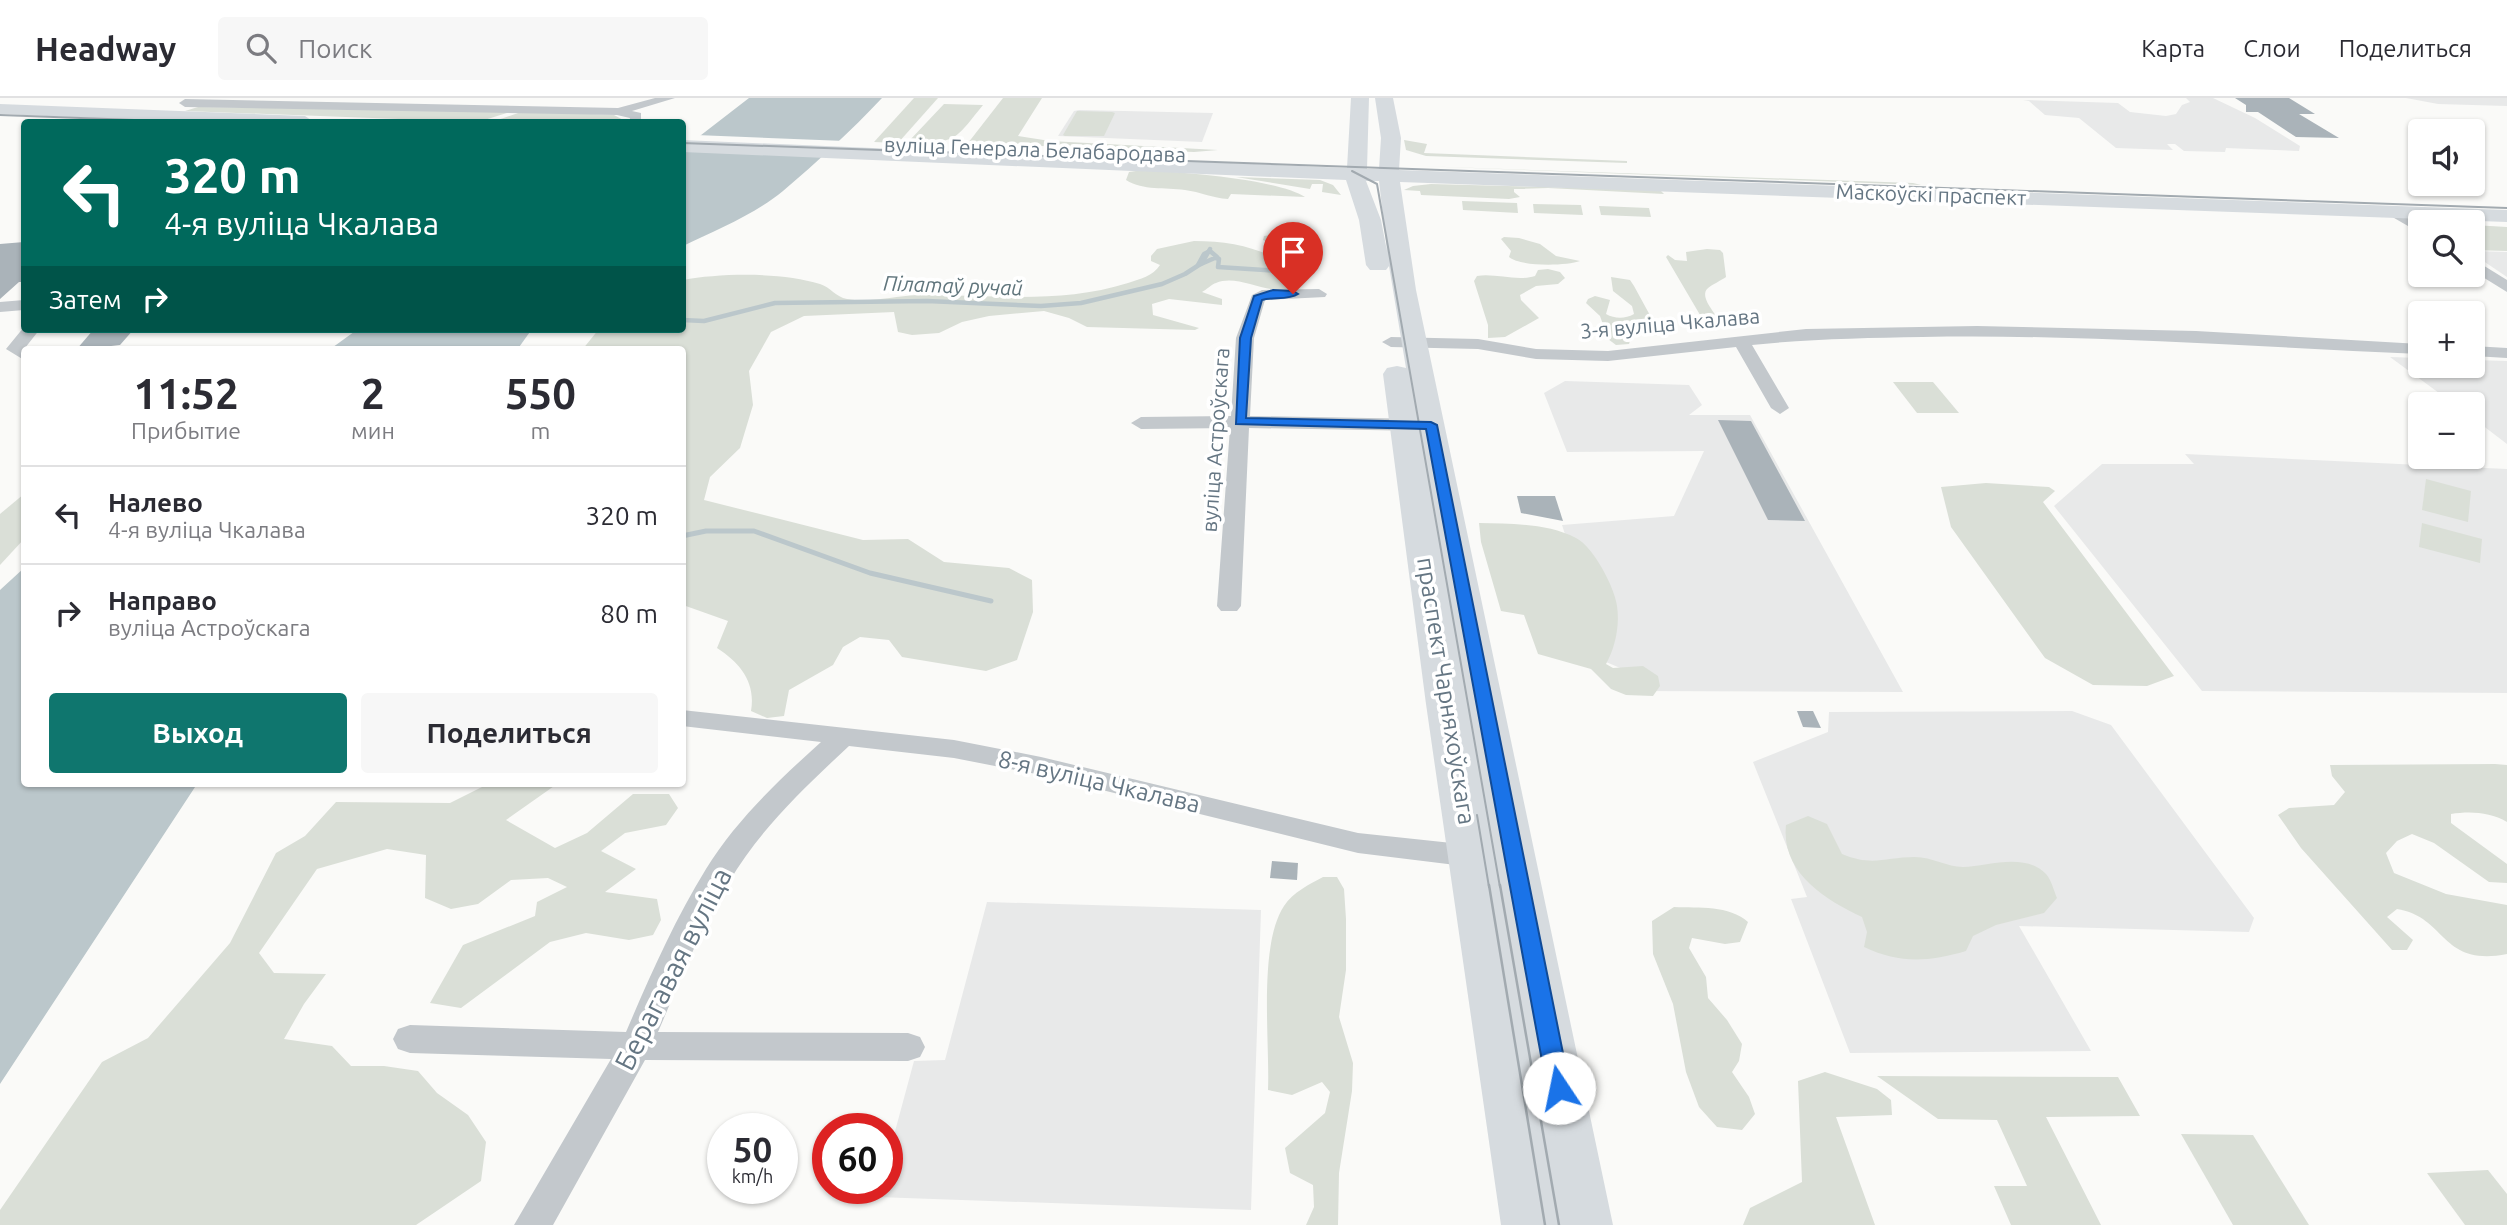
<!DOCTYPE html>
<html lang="ru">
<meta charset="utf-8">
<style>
:root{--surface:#fff;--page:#f7f7f7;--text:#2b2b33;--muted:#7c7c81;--line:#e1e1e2;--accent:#0f766e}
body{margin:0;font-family:Ubuntu,sans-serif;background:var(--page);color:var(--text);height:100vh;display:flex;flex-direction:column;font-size:26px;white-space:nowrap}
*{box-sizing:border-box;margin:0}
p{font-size:23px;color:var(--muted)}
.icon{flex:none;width:38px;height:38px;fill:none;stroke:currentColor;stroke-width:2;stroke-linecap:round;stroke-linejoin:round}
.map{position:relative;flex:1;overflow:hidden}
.panel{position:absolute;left:21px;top:248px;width:665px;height:441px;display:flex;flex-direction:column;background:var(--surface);border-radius:7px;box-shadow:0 2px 5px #0004}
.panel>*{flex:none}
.top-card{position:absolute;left:21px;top:21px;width:665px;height:214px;border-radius:7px;box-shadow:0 2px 5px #0004;background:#00695c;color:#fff;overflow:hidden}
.fabs{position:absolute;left:2408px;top:21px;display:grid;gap:14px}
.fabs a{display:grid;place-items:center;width:77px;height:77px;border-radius:7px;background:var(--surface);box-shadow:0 2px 5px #0004;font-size:35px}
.speed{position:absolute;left:707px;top:1015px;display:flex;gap:14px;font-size:35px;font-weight:700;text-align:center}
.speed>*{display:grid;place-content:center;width:91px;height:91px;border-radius:50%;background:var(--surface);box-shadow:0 2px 5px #0004;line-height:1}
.speed small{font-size:18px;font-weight:400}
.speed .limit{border:10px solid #d22;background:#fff;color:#111}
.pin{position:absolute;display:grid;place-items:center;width:60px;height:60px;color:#fff;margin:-72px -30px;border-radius:50% 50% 50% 0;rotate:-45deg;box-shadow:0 0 7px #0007}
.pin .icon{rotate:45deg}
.me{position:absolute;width:77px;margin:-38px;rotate:349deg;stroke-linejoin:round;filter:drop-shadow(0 0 5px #0008)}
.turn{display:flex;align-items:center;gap:24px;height:147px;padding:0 28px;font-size:32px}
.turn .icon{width:91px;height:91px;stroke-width:2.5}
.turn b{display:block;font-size:49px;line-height:60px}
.then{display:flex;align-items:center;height:66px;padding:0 28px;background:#0003;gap:14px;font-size:26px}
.eta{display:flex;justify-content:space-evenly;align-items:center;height:119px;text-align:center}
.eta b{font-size:42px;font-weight:700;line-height:49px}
.action{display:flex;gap:14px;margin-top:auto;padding:14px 28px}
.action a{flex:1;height:80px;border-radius:7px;background:var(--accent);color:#fff;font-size:28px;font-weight:700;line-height:80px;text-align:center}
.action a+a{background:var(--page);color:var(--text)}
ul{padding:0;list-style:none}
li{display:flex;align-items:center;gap:21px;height:98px;padding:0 28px;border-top:2px solid var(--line)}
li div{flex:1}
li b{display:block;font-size:26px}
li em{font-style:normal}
header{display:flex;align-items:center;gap:42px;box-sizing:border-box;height:98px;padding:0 35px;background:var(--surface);border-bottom:2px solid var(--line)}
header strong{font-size:33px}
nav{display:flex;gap:38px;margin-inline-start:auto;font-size:24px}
.search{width:490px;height:63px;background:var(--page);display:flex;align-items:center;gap:18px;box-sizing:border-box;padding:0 24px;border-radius:7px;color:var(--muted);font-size:26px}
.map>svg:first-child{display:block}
.built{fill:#e8e9e9}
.green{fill:#dadfd7}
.water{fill:#bbc7cb}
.pier{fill:#fafaf8}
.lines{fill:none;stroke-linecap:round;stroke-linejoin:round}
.stream-far1{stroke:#bbc7cb;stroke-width:4.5}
.stream{stroke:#bbc7cb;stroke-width:5}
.building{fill:#aab3b9}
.street{fill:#c3c8cc;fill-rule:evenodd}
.primary{fill:#d6dbdf;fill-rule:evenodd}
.tram-far1{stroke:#a2aab0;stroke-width:2}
.tram{stroke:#a2aab0;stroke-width:2.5}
.route{fill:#1a73e8;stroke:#114b97;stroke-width:2}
.labels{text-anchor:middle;stroke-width:7;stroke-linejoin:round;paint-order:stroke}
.far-street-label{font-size:21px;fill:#657683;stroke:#fff}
.far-water-label{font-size:21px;font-style:italic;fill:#60757c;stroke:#fff}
.street-label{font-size:24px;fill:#657683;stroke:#fff}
.near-street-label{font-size:28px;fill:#657683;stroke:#fff}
</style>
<header>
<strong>Headway</strong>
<div class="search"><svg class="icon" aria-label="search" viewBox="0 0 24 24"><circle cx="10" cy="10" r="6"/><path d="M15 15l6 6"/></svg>Поиск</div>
<nav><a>Карта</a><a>Слои</a><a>Поделиться</a></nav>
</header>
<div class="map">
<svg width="2507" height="1127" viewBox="0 0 2507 1127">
<rect width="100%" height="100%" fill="#fafaf8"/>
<g class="built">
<path d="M2186,0H2213L2255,20L2300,48L2299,53L2226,50L2225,54L2184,53L2175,46H2167L2173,52L2116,50L2079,20L2045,17L2029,3L2023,2L2118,5L2130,14L2166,18L2176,16L2182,7L2190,4Z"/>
<path d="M2406,0H2507V8L2438,6Z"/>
<path d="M1079,12L1213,15L1202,44L1058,38L1074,13Z"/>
<path d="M2473,153L2507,154V179L2473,156Z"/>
<path d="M2390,259L2420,260V268H2473V262L2507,263V346L2473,320V306H2454Z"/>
<path d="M1565,283L1689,287L1702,307L1689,317H1750L1903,594L1630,593L1625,572L1606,564L1562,427L1674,418L1704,353L1567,354L1544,295Z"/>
<path d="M2185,356L2507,371V595L2202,593L2054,408L2102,366H2194Z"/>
<path d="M2072,613L2111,627L2254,820L2249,834L2019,828L2091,953L1850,955L1791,801L1807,799L1753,664L1828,634L1829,614Z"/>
<path d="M987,804L1261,812L1251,1112L877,1099L880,1090H887V1063L914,963L945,962Z"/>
</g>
<g class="green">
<path d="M914,0H938L898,45L874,44Z"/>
<path d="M1003,0H1042L1018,38L1050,43L1218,52L1194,54L968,45Z"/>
<path d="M944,6L983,7C953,44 957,45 909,43Z"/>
<path d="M198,9L513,13L478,24L185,13Z"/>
<path d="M524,13L614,17L627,24H492Z"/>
<path d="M1077,13L1112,14L1115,15L1104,38H1065L1063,37Z"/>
<path d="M1404,42L1427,46L1424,55L1627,63V65L1426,58L1406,52Z"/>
<path d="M1418,68L1913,85L1921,87Z"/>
<path d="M1143,72C1179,74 1278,81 1305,99L1231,96L1228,101C1213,100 1200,94 1185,92C1164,89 1144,93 1126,82L1129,74Z"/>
<path d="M1236,79L1320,82L1333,87L1341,97L1322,94L1323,86H1312L1310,91Z"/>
<path d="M1431,86L1660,92L1664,96L1548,90L1514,91V94L1520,99L1509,101L1421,97L1420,93L1404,92L1413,88Z"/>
<path d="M1462,103L1517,105L1518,115L1463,112Z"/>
<path d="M1533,106L1581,107L1583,117L1534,115Z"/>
<path d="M1599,108L1649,110L1651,119L1601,117Z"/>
<path d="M2473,127L2507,129V153L2473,152V147H2480H2473Z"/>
<path d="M1271,137L1310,140L1313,157L1302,159L1263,142L1264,138Z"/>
<path d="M1504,139L1519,140L1540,146L1556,158L1580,163C1566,168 1521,169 1509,159L1511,153L1501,141Z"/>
<path d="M1194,143C1227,143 1254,148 1283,164L1281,169L1304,177L1307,181C1280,209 1243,173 1216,185C1212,186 1206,192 1202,194L1222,201V207L1169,201L1152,206L1153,217L1199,230L1195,232L1087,229L1069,220L1044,213L989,218L962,224L939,235L912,237L898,234L894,214L804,218L771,234L749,273L753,307L740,350L710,379L704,402L863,442L908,441L944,464L1009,470L1032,482L1033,514L1017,562L986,573L902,559L889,542L860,539L843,549L833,567L789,592L784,618L767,620L751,613C756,584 740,565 717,550L728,523L683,507L682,252H582L599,231H682L683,182C721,175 782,174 820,186C830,189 836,199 847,201C870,205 894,198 917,197C989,196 1058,207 1128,185C1140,181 1153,178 1160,167L1151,163V158L1157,151Z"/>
<path d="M1707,151L1720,152L1723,155L1726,179C1722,182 1711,187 1707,191C1699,201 1719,218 1721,227L1715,231L1709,230L1703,222L1666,159L1668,157L1675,162L1687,163L1686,154Z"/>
<path d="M1548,171L1560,174L1565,180L1558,186L1536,188L1520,197L1521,202L1539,220L1505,239L1488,240V227L1474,183L1477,178C1496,175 1517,184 1535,178L1538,172Z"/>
<path d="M1611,179L1630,182L1634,188L1658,232L1657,238C1644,239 1636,229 1623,231L1622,236L1630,243L1629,246L1616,247L1608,241L1600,218L1586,205L1588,201L1595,198L1610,202L1606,216C1615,221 1625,221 1634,216L1632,208L1613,193Z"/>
<path d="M1893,284H1933L1959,315H1917Z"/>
<path d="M2426,381L2471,393L2468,424L2422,412Z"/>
<path d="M1986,385L2049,389L2055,393L2043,404L2174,578L2147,588L2093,587L2045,560L1951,429L1941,389Z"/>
<path d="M24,396V441L0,467V416Z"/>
<path d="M1479,425C1511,426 1547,425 1576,440C1593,448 1615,490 1617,508C1620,528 1615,550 1606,566L1613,570L1643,568L1658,578L1660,588L1653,598L1626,597L1611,591L1591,571L1538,556L1524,517L1501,513L1481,444Z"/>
<path d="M2422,425L2482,441L2480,465L2419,449Z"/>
<path d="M2495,666L2507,667V724C2490,714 2470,713 2451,716V725L2507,766V785L2489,784L2434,745L2412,736L2397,743L2386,755L2394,775L2446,796L2507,807V856C2440,869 2447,819 2397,811L2387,819L2413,842L2407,852H2392L2301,750L2278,717L2289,710L2334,707L2345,694L2332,678L2330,667Z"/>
<path d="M488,686H557L506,722L555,750L587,735L633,696H669L678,710L666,727L625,735L601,753L636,771L605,794L657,801L661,822L653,837L629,842L586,835L550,844L461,910L430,905L463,847L535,818L537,804L567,789L548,780L511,782L478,806L451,811L425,800L426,757L387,751L317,771L259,855L274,875L326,876L304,906L284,941L332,948L351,968H384L418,973L437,995L468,1017L486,1044L481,1083L416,1127H0V1112L102,964L148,940L230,845L276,755L305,738L336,704L450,705Z"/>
<path d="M1808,718L1827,726L1842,756C1873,769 1885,759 1915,759C1932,759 1947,769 1963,769C1988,768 2025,754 2046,776C2051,781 2054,793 2057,800L2044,815L1996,827L1973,838L1966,853C1928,864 1900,866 1864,849L1867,834L1862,819C1824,801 1781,774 1786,727Z"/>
<path d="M1323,779H1337L1344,791L1346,821V872L1339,919L1353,965L1352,993L1339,1075L1338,1127H1306L1314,1109L1313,1087L1290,1075L1285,1050L1325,1015L1330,994L1322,984L1292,997L1268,992C1270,943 1258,848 1284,808C1293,794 1310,786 1323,779Z"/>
<path d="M1674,809C1699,810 1729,807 1748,824L1740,844L1725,846L1692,840L1689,850L1706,879L1708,900L1727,922L1742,946L1739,963L1732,974L1749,999L1755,1016L1742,1032L1717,1029L1699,1009L1686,974L1673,906L1653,856L1652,823Z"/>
<path d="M1825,974L1877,991L1891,1002L1892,1017L1836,1019L1875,1127H1743L1750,1110L1802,1084L1798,983Z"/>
<path d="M1877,978L2118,979L2140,1018L2046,1019L2101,1127H2011L1994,1088H2027L1997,1022L1938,1021Z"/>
<path d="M2181,1036L2253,1037L2309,1127H2233Z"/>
<path d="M2488,1072L2507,1096V1127H2465L2427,1075Z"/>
</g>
<g class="water">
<path d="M749,0H882C851,33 817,64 783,93C754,117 716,132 683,148V51Z"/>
<path d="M358,231H532L517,252H329Z"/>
<path d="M24,470V686H197L0,986V492Z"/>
</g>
<path class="pier" d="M696,37L845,43L826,59L682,47Z"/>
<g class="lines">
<g class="stream-far1">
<path d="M1216,160L1219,161L1218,169L1280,173"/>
<path d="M1198,167L1204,156L1210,153L1217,159L1201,166"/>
<path d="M682,222L704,223L775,205L927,203L1041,208L1081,205L1162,186L1185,176L1202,165L1210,151"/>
</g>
<path class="stream" d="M682,438L706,433H754L870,475L991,503"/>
</g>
<g class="building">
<path d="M2235,0H2289L2315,16H2299L2339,40L2296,39L2258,14H2246V7Z"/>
<path d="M24,144V184H19L0,201V146Z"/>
<path d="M94,231H134L120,247L76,252Z"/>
<path d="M1718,322L1751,323L1805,423L1768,422Z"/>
<path d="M1517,398H1555L1563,423L1521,415Z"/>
<path d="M1797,613H1813L1821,630L1803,629Z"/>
<path d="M1272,763L1298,765L1297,782L1270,780Z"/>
</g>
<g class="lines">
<g class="street">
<path d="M655,0H675L632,13L641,15V24H629L630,20L617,17L185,9L179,5L185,1L618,10Z"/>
<path d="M2394,110L2420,125V135L2389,117L2387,114Z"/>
<path d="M2473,161L2507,182V194L2473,173Z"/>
<path d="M1319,191L1327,196L1325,199L1265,202L1254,240L1250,318L1424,321L1434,327L1424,333L1249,330L1241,508L1237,513H1221L1217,508L1230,330L1141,331L1131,325L1141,319L1231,318L1236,240L1252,197L1262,192Z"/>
<path d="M24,202V212L0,214V204Z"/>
<path d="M1977,228L2196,233L2420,246V256C2254,249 2088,236 1922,239C1865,240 1809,241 1752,247L1789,310L1780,316L1771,310L1736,249L1608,263L1536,261L1478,251L1391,249L1382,244L1391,239L1478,241L1536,251L1608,253L1806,231Z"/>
<path d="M24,229L40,231L25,250L28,252H24V262L6,251Z"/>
<path d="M2473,248L2507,250V260L2473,258Z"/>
<path d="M682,612L954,642L1041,659L1358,735L1480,748L1490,752L1494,759L1490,766L1480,770L1358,755L1041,677L954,660L849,648C805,689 760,731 729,784C700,831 680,883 658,934L908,935L920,939L925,949L920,959L908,963L645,962L553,1127H514L611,961L410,955L398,951L393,941L398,931L410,927L626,934C650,878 674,823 706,771C736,722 779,682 821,644L682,628Z"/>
</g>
<g class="primary">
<path d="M1351,0H1369L1367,71H1379L1381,40L1375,0H1393L1401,40L1399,72L2507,112V124L1400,84L1416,192L1613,1127H1557L1453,539L1557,1127H1501L1426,606L1383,276L1387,270L1397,268L1406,270L1389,168L1386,172H1370L1366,167L1359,122L1346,82L682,54V42L1347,70ZM1366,83H1379L1387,153L1381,122Z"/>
<path d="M0,6L305,18L314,24H188L0,16Z"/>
</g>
<g class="tram-far1">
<path d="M0,17L188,24"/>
<path d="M682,45L2507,110"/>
<path d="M1352,73L1377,86L1500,789"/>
<path d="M1477,717L1489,789"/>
</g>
<g class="tram">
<path d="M1489,787L1545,1127"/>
<path d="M1500,787L1559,1127"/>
</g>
</g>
<path class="route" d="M1273,192L1293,193L1298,196C1289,202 1273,199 1262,202L1251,240L1246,320L1431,324L1437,327L1570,990L1566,997L1559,1000L1551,997L1547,990L1426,331L1236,326L1240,240L1254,198Z"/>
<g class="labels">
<g class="far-street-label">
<text transform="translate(1035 52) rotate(2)" y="7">вуліца Генерала Белабародава</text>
<text transform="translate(1931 97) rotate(2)" y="7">Маскоўскі праспект</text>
<text transform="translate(1670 226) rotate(-5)" y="7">3-я вуліца Чкалава</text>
<text transform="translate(1216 342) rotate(-86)" y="7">вуліца Астроўскага</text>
</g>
<g class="far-water-label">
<text transform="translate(953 188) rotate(2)" y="7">Пілатаў ручай</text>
</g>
<g class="street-label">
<text transform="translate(1446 593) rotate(81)" y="8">праспект Чарняхоўскага</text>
<text transform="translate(1099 684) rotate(13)" y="8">8-я вуліца Чкалава</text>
</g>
<g class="near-street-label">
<text transform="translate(673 871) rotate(-63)" y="10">Берагавая вуліца</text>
</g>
</g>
</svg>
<div class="fabs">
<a><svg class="icon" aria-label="sound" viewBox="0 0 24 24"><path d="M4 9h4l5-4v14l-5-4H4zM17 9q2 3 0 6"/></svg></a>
<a><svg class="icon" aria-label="search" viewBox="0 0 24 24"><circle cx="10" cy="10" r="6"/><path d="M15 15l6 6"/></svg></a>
<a>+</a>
<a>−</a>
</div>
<div class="speed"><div>50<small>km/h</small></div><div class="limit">60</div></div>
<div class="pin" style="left:1293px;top:196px;background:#d93025"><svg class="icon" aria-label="arrive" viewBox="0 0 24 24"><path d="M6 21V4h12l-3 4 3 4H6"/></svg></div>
<svg class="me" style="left:1559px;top:990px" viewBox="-20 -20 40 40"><circle r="19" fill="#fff"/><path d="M0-13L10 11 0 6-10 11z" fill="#1a73e8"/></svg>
<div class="top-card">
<div class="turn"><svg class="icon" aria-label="left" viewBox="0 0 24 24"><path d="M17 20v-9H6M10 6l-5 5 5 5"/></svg><div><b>320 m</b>4-я вуліца Чкалава</div></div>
<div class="then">Затем<svg class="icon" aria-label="right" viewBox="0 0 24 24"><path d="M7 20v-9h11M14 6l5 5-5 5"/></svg></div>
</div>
<section class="panel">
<div class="eta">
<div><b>11:52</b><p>Прибытие</p></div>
<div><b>2</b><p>мин</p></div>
<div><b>550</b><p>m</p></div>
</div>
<ul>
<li><svg class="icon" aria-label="left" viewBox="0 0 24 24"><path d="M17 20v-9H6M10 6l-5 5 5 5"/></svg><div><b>Налево</b><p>4-я вуліца Чкалава</p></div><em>320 m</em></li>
<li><svg class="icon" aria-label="right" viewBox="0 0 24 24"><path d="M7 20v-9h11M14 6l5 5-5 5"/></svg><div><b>Направо</b><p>вуліца Астроўскага</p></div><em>80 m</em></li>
</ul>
<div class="action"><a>Выход</a><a>Поделиться</a></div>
</section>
</div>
